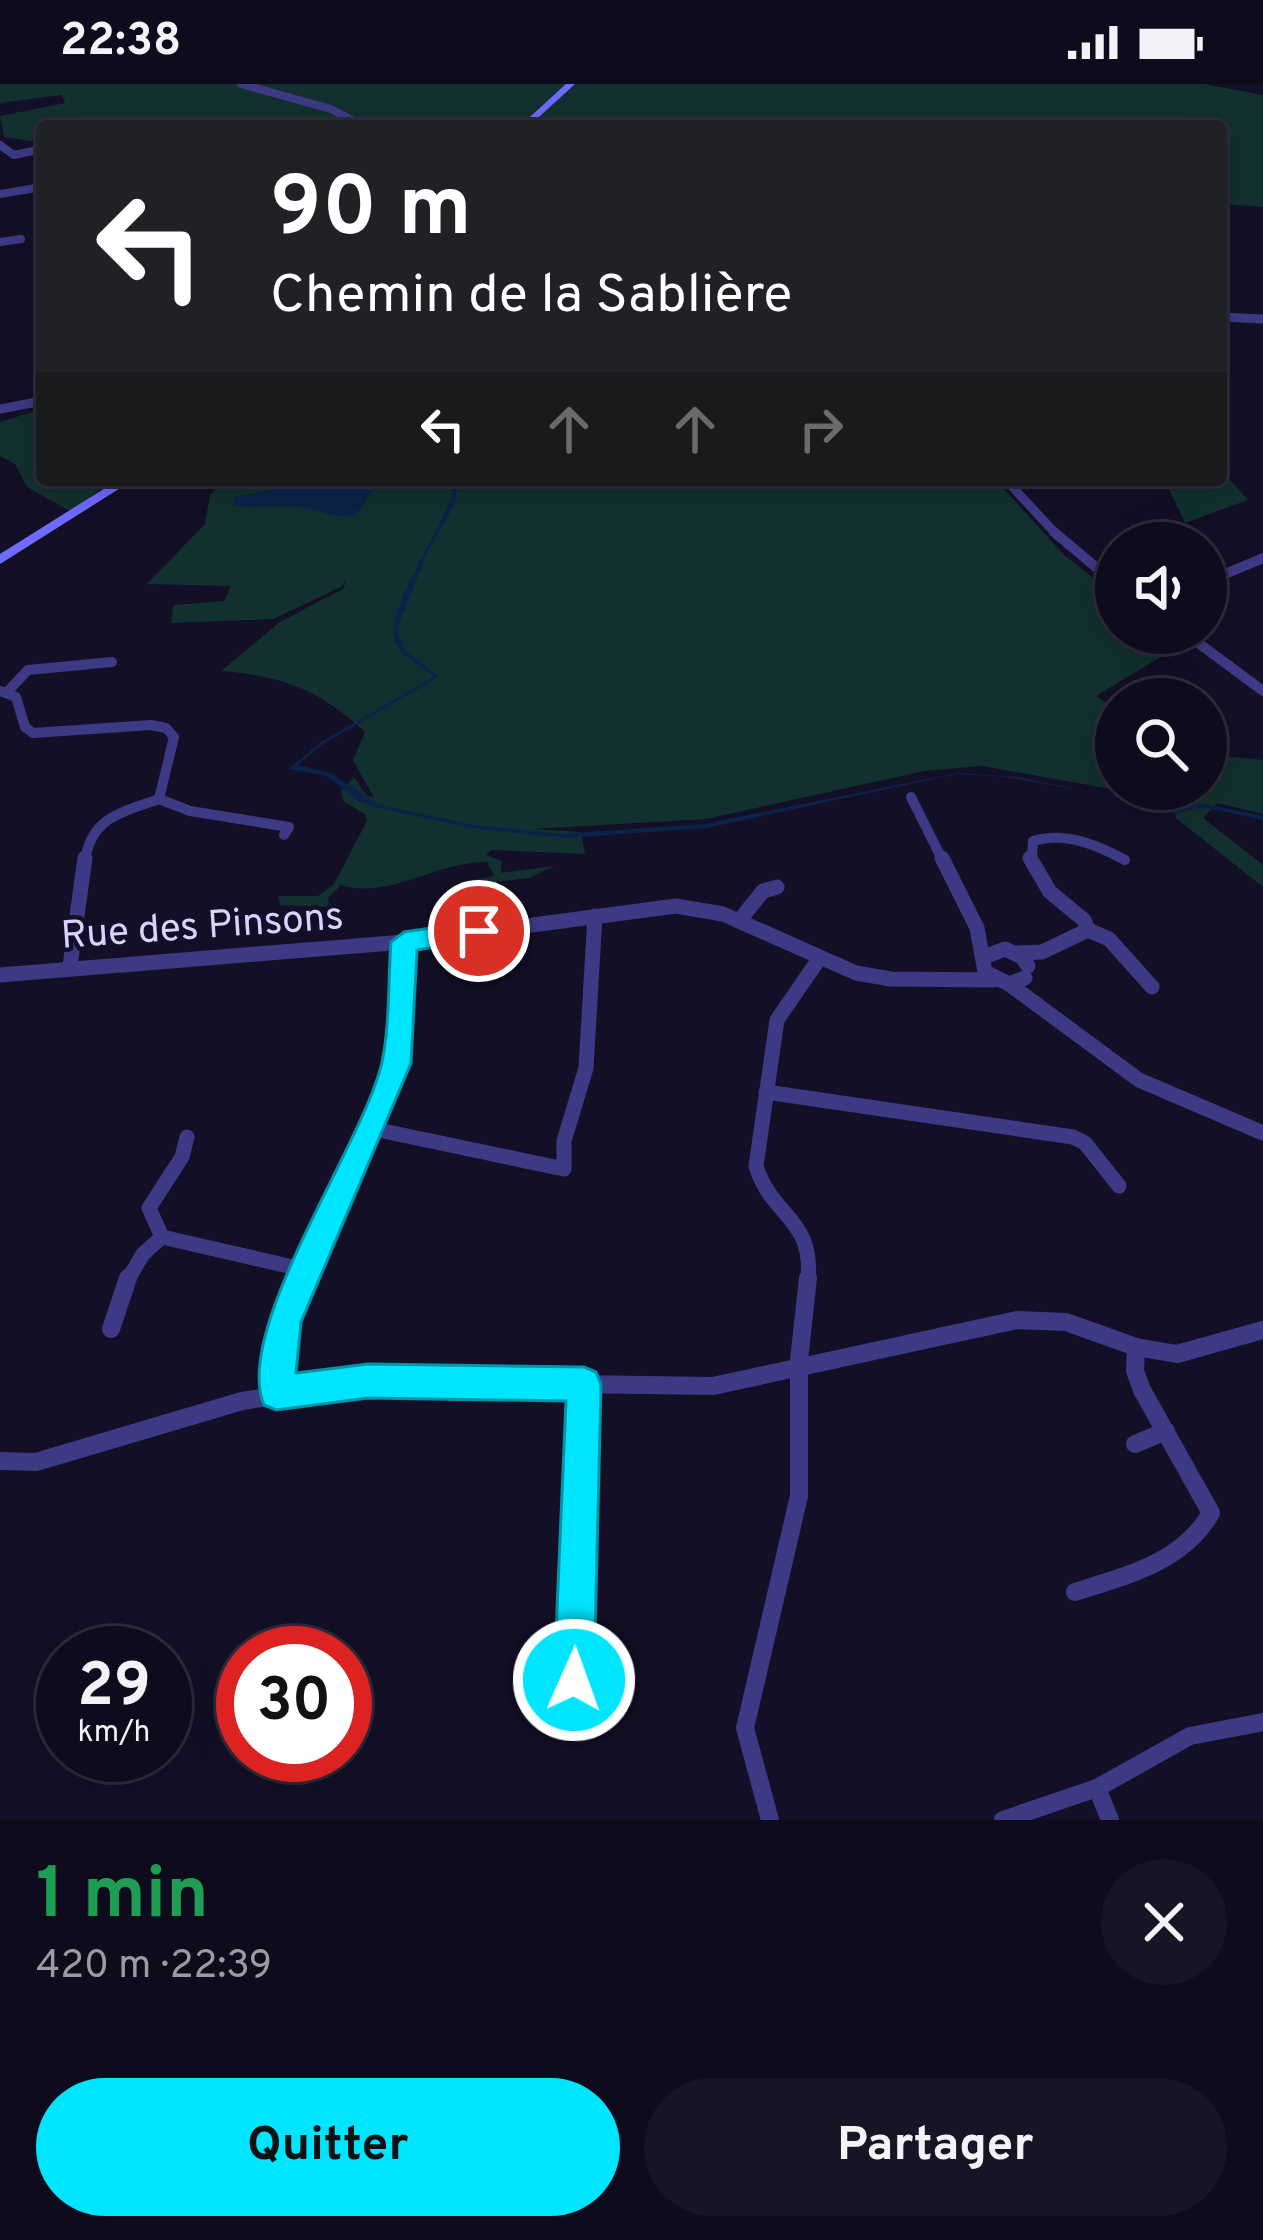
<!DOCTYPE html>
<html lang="fr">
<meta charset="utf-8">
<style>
:root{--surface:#0e0b1c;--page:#171425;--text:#f1f3f6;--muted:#9b9ba3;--line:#2e2b3b;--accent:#00e5ff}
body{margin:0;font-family:Overpass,sans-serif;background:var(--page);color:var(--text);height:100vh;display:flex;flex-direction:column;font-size:45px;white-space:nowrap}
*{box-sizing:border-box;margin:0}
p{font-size:39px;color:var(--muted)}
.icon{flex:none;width:66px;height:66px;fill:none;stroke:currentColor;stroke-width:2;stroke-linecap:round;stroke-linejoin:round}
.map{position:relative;height:1736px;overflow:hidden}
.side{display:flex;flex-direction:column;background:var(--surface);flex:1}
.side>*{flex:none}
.top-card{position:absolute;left:36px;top:36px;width:1191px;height:366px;border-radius:12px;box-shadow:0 6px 30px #0003,0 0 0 3px var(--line);background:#202124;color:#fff;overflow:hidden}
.buttons{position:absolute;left:1095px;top:438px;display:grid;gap:24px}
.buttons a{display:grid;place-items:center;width:132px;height:132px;border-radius:50%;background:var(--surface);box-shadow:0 6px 30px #0003,0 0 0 3px var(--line);font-size:60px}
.speed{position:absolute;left:36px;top:1542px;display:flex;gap:24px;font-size:60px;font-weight:700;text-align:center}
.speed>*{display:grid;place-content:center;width:156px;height:156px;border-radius:50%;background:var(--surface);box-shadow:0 6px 30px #0003,0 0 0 3px var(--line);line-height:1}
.speed small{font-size:30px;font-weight:400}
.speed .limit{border:18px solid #d22;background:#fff;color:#111}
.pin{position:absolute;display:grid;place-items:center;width:102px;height:102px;color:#fff;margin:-51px;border:6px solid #fff;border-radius:50%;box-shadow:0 3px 12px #0007}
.me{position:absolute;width:132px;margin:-66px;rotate:2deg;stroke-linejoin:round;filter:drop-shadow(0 0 9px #0008)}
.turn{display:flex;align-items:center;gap:42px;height:252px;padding:0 36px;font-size:54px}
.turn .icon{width:156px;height:156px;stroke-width:2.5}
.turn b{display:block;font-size:84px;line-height:102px}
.lanes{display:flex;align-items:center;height:114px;padding:0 36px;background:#0003;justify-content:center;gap:60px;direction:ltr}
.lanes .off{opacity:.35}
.round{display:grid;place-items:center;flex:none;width:126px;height:126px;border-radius:63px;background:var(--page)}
.overview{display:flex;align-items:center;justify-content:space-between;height:204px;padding:0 36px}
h1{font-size:72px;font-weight:700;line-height:90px;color:#1e9e55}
.cta{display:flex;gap:24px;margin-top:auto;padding:24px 36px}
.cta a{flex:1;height:138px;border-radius:72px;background:var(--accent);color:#111;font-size:48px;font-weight:700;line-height:138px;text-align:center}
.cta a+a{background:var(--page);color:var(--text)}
.status{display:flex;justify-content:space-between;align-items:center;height:84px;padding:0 60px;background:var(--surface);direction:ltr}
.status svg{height:33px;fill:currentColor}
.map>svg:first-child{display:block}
.green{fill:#12302f}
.water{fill:#0c2248}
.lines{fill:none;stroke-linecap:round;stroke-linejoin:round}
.street-far4{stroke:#3d3a85;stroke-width:8}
.street-far3{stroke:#3d3a85;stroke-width:9}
.street-far2{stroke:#3d3a85;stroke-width:10}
.street-far1{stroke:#3d3a85;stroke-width:15}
.street{stroke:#3d3a85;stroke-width:18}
.secondary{fill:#6f6bff;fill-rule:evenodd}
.route{fill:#00e5ff;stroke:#0095a6;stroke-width:3}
.labels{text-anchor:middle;stroke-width:9;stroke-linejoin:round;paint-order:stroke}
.street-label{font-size:39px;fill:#d9d4ff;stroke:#130f26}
</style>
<div class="status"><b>22:38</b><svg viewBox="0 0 49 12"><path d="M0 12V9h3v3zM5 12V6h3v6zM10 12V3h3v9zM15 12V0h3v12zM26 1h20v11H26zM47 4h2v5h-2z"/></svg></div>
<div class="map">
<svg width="1263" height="1736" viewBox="0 0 1263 1736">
<rect width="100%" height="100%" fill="#130f26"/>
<g class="green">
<path d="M0,0H1204L1263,11V123L1221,120V42H42V59L4,53L0,32L65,19L62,11L0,19Z"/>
<path d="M42,325V396H111L72,428L27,403L15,380L0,372V338Z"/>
<path d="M1221,386L1248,416L1185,439L1165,396H1221Z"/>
<path d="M224,396H996L1063,470L1116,512V549H1163L1179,562L1096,612L1116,625V705H1176L1166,715L982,682L924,687L706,735L534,745L581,748L585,770L491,766L486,771L502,777L501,789L554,782L529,794L463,802L459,798L494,792L487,778C436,777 391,816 341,801L328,814L329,823L281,821L278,812H318L334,800L367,737L365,730L343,717L341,707L354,693L366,711L374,714L353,676L365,648C320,606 282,592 221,587L280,538L343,505L347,495L341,503L273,535L171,539L173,521L224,517L231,502L147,500L205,440L210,411Z"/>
<path d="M1224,672L1263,676V730L1217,719L1203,734L1263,781V803L1176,734L1173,720L1198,712L1192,705H1206V691Z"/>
</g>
<g class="water">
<path d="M455,396H458L455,420L427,469L397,545L404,565L439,593L323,660L298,681L331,689L377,720L469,740L560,750L703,740L957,689L1018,693L1171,725L1200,719L1263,732V736L1202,723L1175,730L1139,717L1006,693L957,690L707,744L566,754L477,745L378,724L357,716L327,692L288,685L321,658L433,593C423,583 405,574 397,562C377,529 453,435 455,396Z"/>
<path d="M325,397L373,407L355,432C333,435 314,424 295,422C273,421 255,425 233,421V414C265,407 293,400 325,397Z"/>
</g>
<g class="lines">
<g class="street-far4">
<path d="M241,0L331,25L363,42"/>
<path d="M0,61L14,71L42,65"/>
<path d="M0,110L42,103"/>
<path d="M0,158L21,155"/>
</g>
<g class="street-far3">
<path d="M1221,233L1263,235"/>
<path d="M0,325L42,317"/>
<path d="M1006,396L1057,451"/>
</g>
<g class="street-far2">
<path d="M1054,448L1116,500"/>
<path d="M1206,498L1263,474"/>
<path d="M1185,549L1263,607"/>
<path d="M0,607L16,613L25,643L33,649L151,641L166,644L174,653L159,715C121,729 91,733 85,777"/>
<path d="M7,608L28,586L112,578"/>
<path d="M911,713L943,777"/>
<path d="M159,715L190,727L289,743L284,751"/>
<path d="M1032,777L1033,757C1065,747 1097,761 1125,776"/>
</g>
<g class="street-far1">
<path d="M942,774L977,844L985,888L1009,900L1025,894"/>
<path d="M739,837L763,807L777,803"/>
<path d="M1088,846L1109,855L1152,903"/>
<path d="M1017,869L1042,868L1088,846L1084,836L1050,808L1030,774"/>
<path d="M984,873L1005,865L1022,873L1028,882"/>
<path d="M70,882L85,774"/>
<path d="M0,891L404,858L676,822L723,830L856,889L891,895L994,896"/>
<path d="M1009,900L1139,996L1263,1049"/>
<path d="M766,1008L1073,1053L1085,1059L1119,1102"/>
<path d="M369,1044L564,1085V1057L586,984L595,832"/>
<path d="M187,1053L182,1073L149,1124L162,1153L306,1186"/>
<path d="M127,1197L143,1170L162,1153"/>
<path d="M302,1197L397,979L404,858"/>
<path d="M808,1197C814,1133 772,1134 756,1082L777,936L819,875"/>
</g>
<g class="street">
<path d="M111,1245L128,1194"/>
<path d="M276,1309L284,1238L303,1194"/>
<path d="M1135,1360L1166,1347"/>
<path d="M0,1377L36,1378L242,1317L368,1297L713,1302L1017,1236L1066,1238L1136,1263L1177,1270L1263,1246"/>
<path d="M1075,1508C1127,1491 1182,1479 1211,1429L1142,1306L1135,1287L1136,1263"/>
<path d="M574,1596L584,1301"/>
<path d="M1097,1704L1110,1736"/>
<path d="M770,1736L745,1644L799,1412V1276L808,1194"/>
<path d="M1003,1736L1097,1704L1190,1652L1263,1638"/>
</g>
<g class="secondary">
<path d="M566,0H575L529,42H520Z"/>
<path d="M118,396H133L0,480V470Z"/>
</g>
</g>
<path class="route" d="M479,837L488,840L492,847L488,854L417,866L411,979L301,1238L296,1289L368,1280L584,1283L596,1288L601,1300L594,1596L588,1610L574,1616L560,1610L554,1596L566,1317L368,1314L276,1326L264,1321C232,1246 364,1059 382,978C390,940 388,897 391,858L404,848Z"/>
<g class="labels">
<g class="street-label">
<text transform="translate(202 840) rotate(-4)" y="14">Rue des Pinsons</text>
</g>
</g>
</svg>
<div class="buttons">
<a><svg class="icon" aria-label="sound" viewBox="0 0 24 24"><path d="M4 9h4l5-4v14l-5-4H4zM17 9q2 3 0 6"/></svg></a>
<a><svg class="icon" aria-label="search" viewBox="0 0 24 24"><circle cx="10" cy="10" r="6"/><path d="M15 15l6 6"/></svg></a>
</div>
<div class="speed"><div>29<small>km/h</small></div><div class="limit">30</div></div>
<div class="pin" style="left:479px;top:847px;background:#d93025"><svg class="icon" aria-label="arrive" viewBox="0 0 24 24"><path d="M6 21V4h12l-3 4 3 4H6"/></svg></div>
<svg class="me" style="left:574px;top:1596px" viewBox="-20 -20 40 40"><circle r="17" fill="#00e5ff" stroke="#fff" stroke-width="3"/><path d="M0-11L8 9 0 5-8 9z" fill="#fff"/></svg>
<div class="top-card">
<div class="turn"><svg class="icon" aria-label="left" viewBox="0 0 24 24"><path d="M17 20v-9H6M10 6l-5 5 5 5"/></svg><div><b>90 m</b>Chemin de la Sablière</div></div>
<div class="lanes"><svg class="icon" aria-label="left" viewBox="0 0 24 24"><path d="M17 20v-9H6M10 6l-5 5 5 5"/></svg><svg class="icon off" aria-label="ahead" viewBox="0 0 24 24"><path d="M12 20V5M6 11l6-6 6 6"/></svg><svg class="icon off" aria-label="ahead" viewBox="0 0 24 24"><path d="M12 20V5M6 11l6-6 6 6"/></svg><svg class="icon off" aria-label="right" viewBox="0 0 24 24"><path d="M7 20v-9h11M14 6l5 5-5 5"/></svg></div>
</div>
</div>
<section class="side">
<div class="overview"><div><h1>1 min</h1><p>420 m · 22:39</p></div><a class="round"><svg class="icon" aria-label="close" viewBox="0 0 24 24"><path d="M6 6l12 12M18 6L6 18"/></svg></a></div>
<div class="cta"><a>Quitter</a><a>Partager</a></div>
</section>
